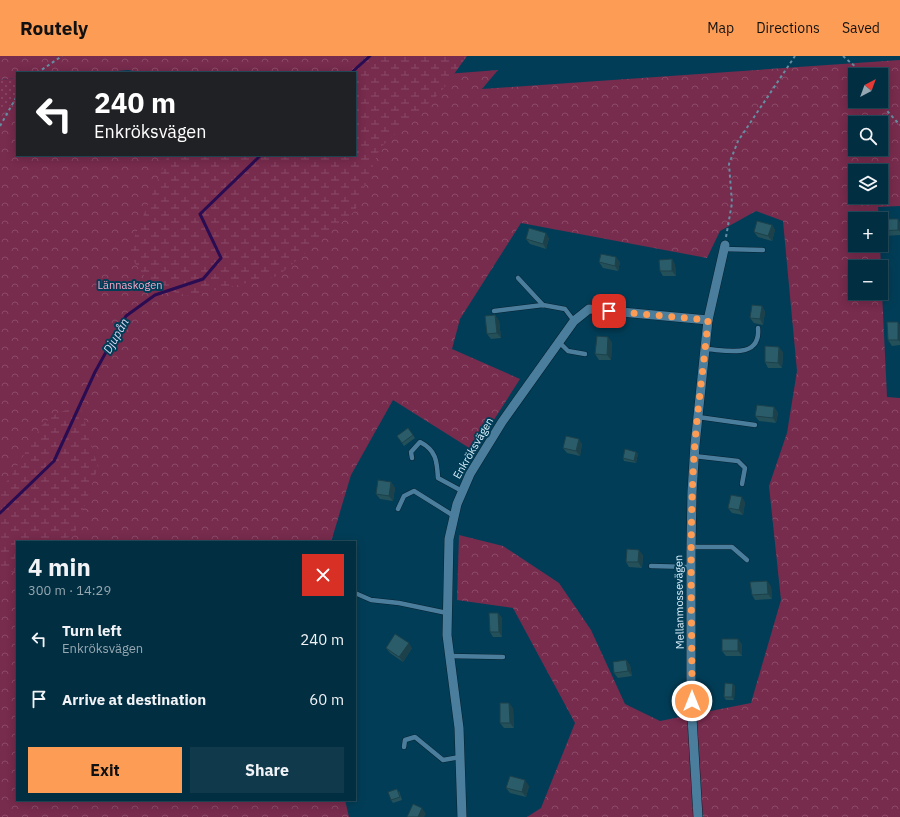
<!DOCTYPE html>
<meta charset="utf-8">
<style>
:root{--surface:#022e41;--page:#103a4c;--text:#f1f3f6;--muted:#96a8b1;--line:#234a5a;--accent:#fd9d55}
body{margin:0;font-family:"IBM Plex Sans",sans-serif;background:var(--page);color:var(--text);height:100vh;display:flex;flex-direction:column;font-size:15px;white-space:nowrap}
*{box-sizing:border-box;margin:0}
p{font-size:13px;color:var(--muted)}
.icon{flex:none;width:22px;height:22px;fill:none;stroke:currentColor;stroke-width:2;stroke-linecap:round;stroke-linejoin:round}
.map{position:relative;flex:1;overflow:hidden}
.side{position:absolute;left:16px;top:485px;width:340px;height:260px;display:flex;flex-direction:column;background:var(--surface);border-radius:0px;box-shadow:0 2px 10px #0003,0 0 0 1px var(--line)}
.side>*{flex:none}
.top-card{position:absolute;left:16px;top:16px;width:340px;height:84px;border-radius:0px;box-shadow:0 2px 10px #0003,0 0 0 1px var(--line);background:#202124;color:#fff;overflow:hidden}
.needle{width:26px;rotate:41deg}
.buttons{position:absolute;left:848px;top:12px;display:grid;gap:8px}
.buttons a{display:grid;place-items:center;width:40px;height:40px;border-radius:0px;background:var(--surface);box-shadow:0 2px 10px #0003,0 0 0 1px var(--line);font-size:20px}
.pin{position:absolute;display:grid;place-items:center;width:34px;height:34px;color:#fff;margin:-17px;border-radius:8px;box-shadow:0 2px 6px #0006}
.me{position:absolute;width:44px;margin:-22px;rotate:0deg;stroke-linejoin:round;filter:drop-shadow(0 0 3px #0008)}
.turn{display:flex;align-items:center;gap:14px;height:84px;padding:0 12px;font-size:18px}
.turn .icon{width:52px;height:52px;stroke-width:2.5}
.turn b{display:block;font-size:28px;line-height:34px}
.round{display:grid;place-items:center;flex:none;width:42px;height:42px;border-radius:0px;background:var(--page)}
.overview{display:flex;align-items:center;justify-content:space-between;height:68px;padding:0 12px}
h1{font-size:24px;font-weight:800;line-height:30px}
.primary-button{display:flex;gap:8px;margin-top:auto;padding:8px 12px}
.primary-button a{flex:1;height:46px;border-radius:0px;background:var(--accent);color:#111;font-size:16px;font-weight:800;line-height:46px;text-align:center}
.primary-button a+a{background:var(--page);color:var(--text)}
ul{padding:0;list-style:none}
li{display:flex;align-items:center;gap:12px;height:60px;padding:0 12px}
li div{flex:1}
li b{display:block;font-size:15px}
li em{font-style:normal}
header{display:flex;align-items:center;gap:24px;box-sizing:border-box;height:56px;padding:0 20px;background:var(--accent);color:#111}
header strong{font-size:19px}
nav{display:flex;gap:22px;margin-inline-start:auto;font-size:14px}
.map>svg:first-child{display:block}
.grass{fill:url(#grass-dots)}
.forest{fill:url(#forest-crowns);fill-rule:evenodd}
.wetland{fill:url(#wetland-marsh)}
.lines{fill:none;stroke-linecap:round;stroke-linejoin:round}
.stream{stroke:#290c52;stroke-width:3}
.service-casing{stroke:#072231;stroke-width:5.5}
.minor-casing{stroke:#072231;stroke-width:10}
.path{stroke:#648ea2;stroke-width:2;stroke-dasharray:3 3;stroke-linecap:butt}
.service{stroke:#4b7e9c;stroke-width:4.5}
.minor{stroke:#4b7e9c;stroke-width:9}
.wall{fill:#24505a}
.shaded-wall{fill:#1d414a}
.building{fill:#2a5d69;stroke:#1d414a}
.route{stroke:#fd9d55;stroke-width:7;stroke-dasharray:0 12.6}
.labels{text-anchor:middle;stroke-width:4;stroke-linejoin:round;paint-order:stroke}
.park-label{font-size:11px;fill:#fca8c7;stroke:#023d57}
.street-label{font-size:11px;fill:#dcf1fe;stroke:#023d57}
.water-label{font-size:12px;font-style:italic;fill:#dbd6f0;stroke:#023d57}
</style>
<header>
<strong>Routely</strong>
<nav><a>Map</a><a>Directions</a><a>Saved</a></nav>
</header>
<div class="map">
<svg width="900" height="761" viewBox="0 0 900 761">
<defs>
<pattern id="grass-dots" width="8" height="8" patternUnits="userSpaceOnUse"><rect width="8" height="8" fill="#772b4d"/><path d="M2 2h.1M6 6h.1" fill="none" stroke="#8a4a68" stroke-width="1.8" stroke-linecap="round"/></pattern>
<pattern id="forest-crowns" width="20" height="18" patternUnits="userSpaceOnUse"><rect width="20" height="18" fill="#772b4d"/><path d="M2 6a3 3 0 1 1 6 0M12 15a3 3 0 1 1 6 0" fill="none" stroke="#8a4a68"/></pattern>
<pattern id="wetland-marsh" width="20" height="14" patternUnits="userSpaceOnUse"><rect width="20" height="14" fill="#772b4d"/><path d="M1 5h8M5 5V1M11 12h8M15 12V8" fill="none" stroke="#8a4a68"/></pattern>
</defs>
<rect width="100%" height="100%" fill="#023d57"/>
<path class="grass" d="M17,22V60L0,62V24Z"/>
<g class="forest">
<path d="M0,0H366L351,17H145L128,14L93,17H17V22L0,24Z"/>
<path d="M900,4V150L878,151L879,163H855V189H880L881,211H855V237H881V216L887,341L900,342V761H527L541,752L575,667L513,552L457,544L459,479L503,490L559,527L591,574L625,648L660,665L751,647L781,544L769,430L787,377L797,315L783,165L756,155L720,175L707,202L521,167L460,263L452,293L520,323L474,395L393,344L351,419L331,486H17V744H345L349,761H0V51L17,49V99H355V25L498,14L482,33ZM855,19H881V45H855ZM855,67H881V93H855ZM855,115H881V141H855Z"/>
</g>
<g class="wetland">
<path d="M366,0H467L441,36L380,92L355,155L278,220L189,240L151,230L128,197L168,99H355V17H351Z"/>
<path d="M80,350L98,411L74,480L50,486H17V515L0,518V434L11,420L42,369L57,357Z"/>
</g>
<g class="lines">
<g class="stream">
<path d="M351,17L370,0"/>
<path d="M0,457L54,405L95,316L126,260L155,239L203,223L221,202L200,158L261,99"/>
</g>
<defs>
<g id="service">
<path d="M724,193L763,194"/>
<path d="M518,222L543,249"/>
<path d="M494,255L543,249L565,253L574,265"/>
<path d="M559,286L568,295L585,298"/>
<path d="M706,293C725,294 761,304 758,272"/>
<path d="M698,361L755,369"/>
<path d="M694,400L738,405L745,412L742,428"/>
<path d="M412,402L411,396L420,386C436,394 437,405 438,422L462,435"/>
<path d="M398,453L404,440L414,435L454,460"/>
<path d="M691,491H732L747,504"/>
<path d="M651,510L691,511"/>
<path d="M355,537L371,544L399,547L447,557"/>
<path d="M449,600L503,601"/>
<path d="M691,642L709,641"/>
<path d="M404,691L405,684L415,681L443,704L460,701"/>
</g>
<g id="minor">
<path d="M462,761L459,672L447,579L449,483L457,448L470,418L502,366L574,265L589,253L708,264"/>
<path d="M698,761L691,645V494L692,436L695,389L708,264L725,189"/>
</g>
</defs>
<use href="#service" class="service-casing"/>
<use href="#minor" class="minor-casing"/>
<g class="path">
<path d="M843,0L865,19"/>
<path d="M37,17L62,0"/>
<path d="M881,45L888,56L900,69"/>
<path d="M0,70L17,40"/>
<path d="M726,181L732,147L729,108L738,85L795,0"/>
</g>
<use href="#service" class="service"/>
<use href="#minor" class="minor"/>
</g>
<g class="wall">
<path d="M881,163L900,166V179L884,180L881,175Z"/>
<path d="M772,169L775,174L772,185L758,181L754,176Z"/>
<path d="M549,182L546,193L530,188L526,183Z"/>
<path d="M672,203L675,209L676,220H663L660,215Z"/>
<path d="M599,206H620L618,215L603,212Z"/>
<path d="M762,250L765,256L763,269L754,267L750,262Z"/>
<path d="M495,259L499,265L501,282L491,283L487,278Z"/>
<path d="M898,266L900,269V289L892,290L888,284Z"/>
<path d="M612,286L611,304H599L595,298Z"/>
<path d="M783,296L782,312H768L765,306Z"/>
<path d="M774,351L778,357L776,367L759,365L755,360Z"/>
<path d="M408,372L415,382L404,390L397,380Z"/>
<path d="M582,388L580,400L567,397L563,392Z"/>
<path d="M636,396L638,398L636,407L624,405L623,402Z"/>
<path d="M391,426L395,432L393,445L380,443L376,438Z"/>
<path d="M745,446L743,459L732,457L728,452Z"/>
<path d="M643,499L642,512L629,511L626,506Z"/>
<path d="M771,530L772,543L755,544L752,539Z"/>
<path d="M498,557L502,562V581H493L490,576Z"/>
<path d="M742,588V600H726L722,595Z"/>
<path d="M386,592H412L403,606L390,597Z"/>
<path d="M626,604L630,609L632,620L618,622L614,617Z"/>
<path d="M735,630L734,644H726L724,641Z"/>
<path d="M513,652L514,672H504L500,667Z"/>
<path d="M529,730L526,741L510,737L506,732Z"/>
<path d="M399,735L402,744L393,747L391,744Z"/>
</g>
<g class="shaded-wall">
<path d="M898,163L900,166V176L898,174Z"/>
<path d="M772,169L775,174L772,185L768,180Z"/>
<path d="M546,177L549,182L546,193L543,188Z"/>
<path d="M616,201L620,206L618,215L615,210Z"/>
<path d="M672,203L675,209L676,220L672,215Z"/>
<path d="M762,250L765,256L763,269L760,263Z"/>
<path d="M495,259L499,265L501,282L497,277Z"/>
<path d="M898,266L900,269V286L898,284Z"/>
<path d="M608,281L612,286L611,304L607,299Z"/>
<path d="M779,291L783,296L782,312L778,307Z"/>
<path d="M774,351L778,357L776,367L773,362Z"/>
<path d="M579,383L582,388L580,400L576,395Z"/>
<path d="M636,396L638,398L636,407L634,405Z"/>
<path d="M391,426L395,432L393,445L389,440Z"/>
<path d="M742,441L745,446L743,459L739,454Z"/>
<path d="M639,494L643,499L642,512L638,506Z"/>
<path d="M767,525L771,530L772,543L768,538Z"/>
<path d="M498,557L502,562V581L499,576Z"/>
<path d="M738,583L742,588V600L738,595Z"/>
<path d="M409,587L412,592L403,606L399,601Z"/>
<path d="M626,604L630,609L632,620L628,615Z"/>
<path d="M733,628L735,630L734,644L732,641Z"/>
<path d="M509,647L513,652L514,672L510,667Z"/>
<path d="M525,724L529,730L526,741L522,736Z"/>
<path d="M422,752L426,758L424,761H418Z"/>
</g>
<g class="building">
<path d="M881,163H898V174L881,175Z"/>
<path d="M757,165L772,169L768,180L754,176Z"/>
<path d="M529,172L546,177L543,188L526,183Z"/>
<path d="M601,198L616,201L615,210L599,206Z"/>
<path d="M672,203V215H660L659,204Z"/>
<path d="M752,249L762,250L760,263L750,262Z"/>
<path d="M495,259L497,277L487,278L485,260Z"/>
<path d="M887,266H898V284H888Z"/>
<path d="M597,280L608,281L607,299L595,298Z"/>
<path d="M765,290L779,291L778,307L765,306Z"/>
<path d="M757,349L774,351L773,362L755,360Z"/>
<path d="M408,372L413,379L402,387L397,380Z"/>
<path d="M566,380L579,383L576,395L563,392Z"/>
<path d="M625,393L636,396L634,405L623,402Z"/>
<path d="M378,424L391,426L389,440L376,438Z"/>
<path d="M731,439L742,441L739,454L728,452Z"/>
<path d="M627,493L639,494L638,506H626Z"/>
<path d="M767,525L768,538L752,539L750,526Z"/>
<path d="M489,557H498L499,576H490Z"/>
<path d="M395,578L409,587L399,601L386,592Z"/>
<rect x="722" y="583" width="16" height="12"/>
<path d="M626,604L628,615L614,617L613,606Z"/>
<path d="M725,627L733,628L732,641H724Z"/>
<path d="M500,647H509L510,667H500Z"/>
<path d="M510,720L525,724L522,736L506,732Z"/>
<path d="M397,733L400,741L391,744L388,736Z"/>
<path d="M413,748L422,752L418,761H407Z"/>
</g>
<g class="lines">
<path class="route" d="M609,255L708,264C704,309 697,354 694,400C689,481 692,563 692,645"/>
</g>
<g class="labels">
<g class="park-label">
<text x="130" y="233">Lännaskogen</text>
</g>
<g class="street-label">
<text transform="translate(473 392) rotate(-60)" y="4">Enkröksvägen</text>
<text transform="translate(679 546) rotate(-91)" y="4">Mellanmossevägen</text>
</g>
<g class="water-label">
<text transform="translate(116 280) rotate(-60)" y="4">Djupån</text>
</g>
</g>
</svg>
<div class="buttons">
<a><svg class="needle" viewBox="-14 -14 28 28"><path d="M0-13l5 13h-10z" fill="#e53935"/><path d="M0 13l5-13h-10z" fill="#96a8b1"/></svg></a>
<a><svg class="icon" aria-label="search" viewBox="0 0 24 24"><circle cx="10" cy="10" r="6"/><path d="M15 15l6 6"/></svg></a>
<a><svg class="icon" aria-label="layers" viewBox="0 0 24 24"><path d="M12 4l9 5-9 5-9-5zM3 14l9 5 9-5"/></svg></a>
<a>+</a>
<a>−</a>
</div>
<div class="pin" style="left:609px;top:255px;background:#d93025"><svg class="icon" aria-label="arrive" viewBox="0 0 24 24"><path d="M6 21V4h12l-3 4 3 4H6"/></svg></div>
<svg class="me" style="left:692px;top:645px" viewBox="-20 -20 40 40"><circle r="17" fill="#fd9d55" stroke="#fff" stroke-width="3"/><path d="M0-11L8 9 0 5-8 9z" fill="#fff"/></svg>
<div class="top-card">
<div class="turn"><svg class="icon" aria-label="left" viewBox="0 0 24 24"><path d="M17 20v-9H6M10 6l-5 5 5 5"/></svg><div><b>240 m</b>Enkröksvägen</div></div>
</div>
<section class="side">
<div class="overview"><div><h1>4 min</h1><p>300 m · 14:29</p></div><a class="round" style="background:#d93025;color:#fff"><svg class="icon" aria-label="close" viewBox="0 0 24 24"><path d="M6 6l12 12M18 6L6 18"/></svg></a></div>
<ul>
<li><svg class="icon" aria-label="left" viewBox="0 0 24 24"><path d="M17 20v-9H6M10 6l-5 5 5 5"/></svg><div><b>Turn left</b><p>Enkröksvägen</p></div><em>240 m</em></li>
<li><svg class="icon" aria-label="arrive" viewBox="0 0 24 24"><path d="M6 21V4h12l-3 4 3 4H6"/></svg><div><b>Arrive at destination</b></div><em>60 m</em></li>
</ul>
<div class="primary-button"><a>Exit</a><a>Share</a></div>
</section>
</div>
